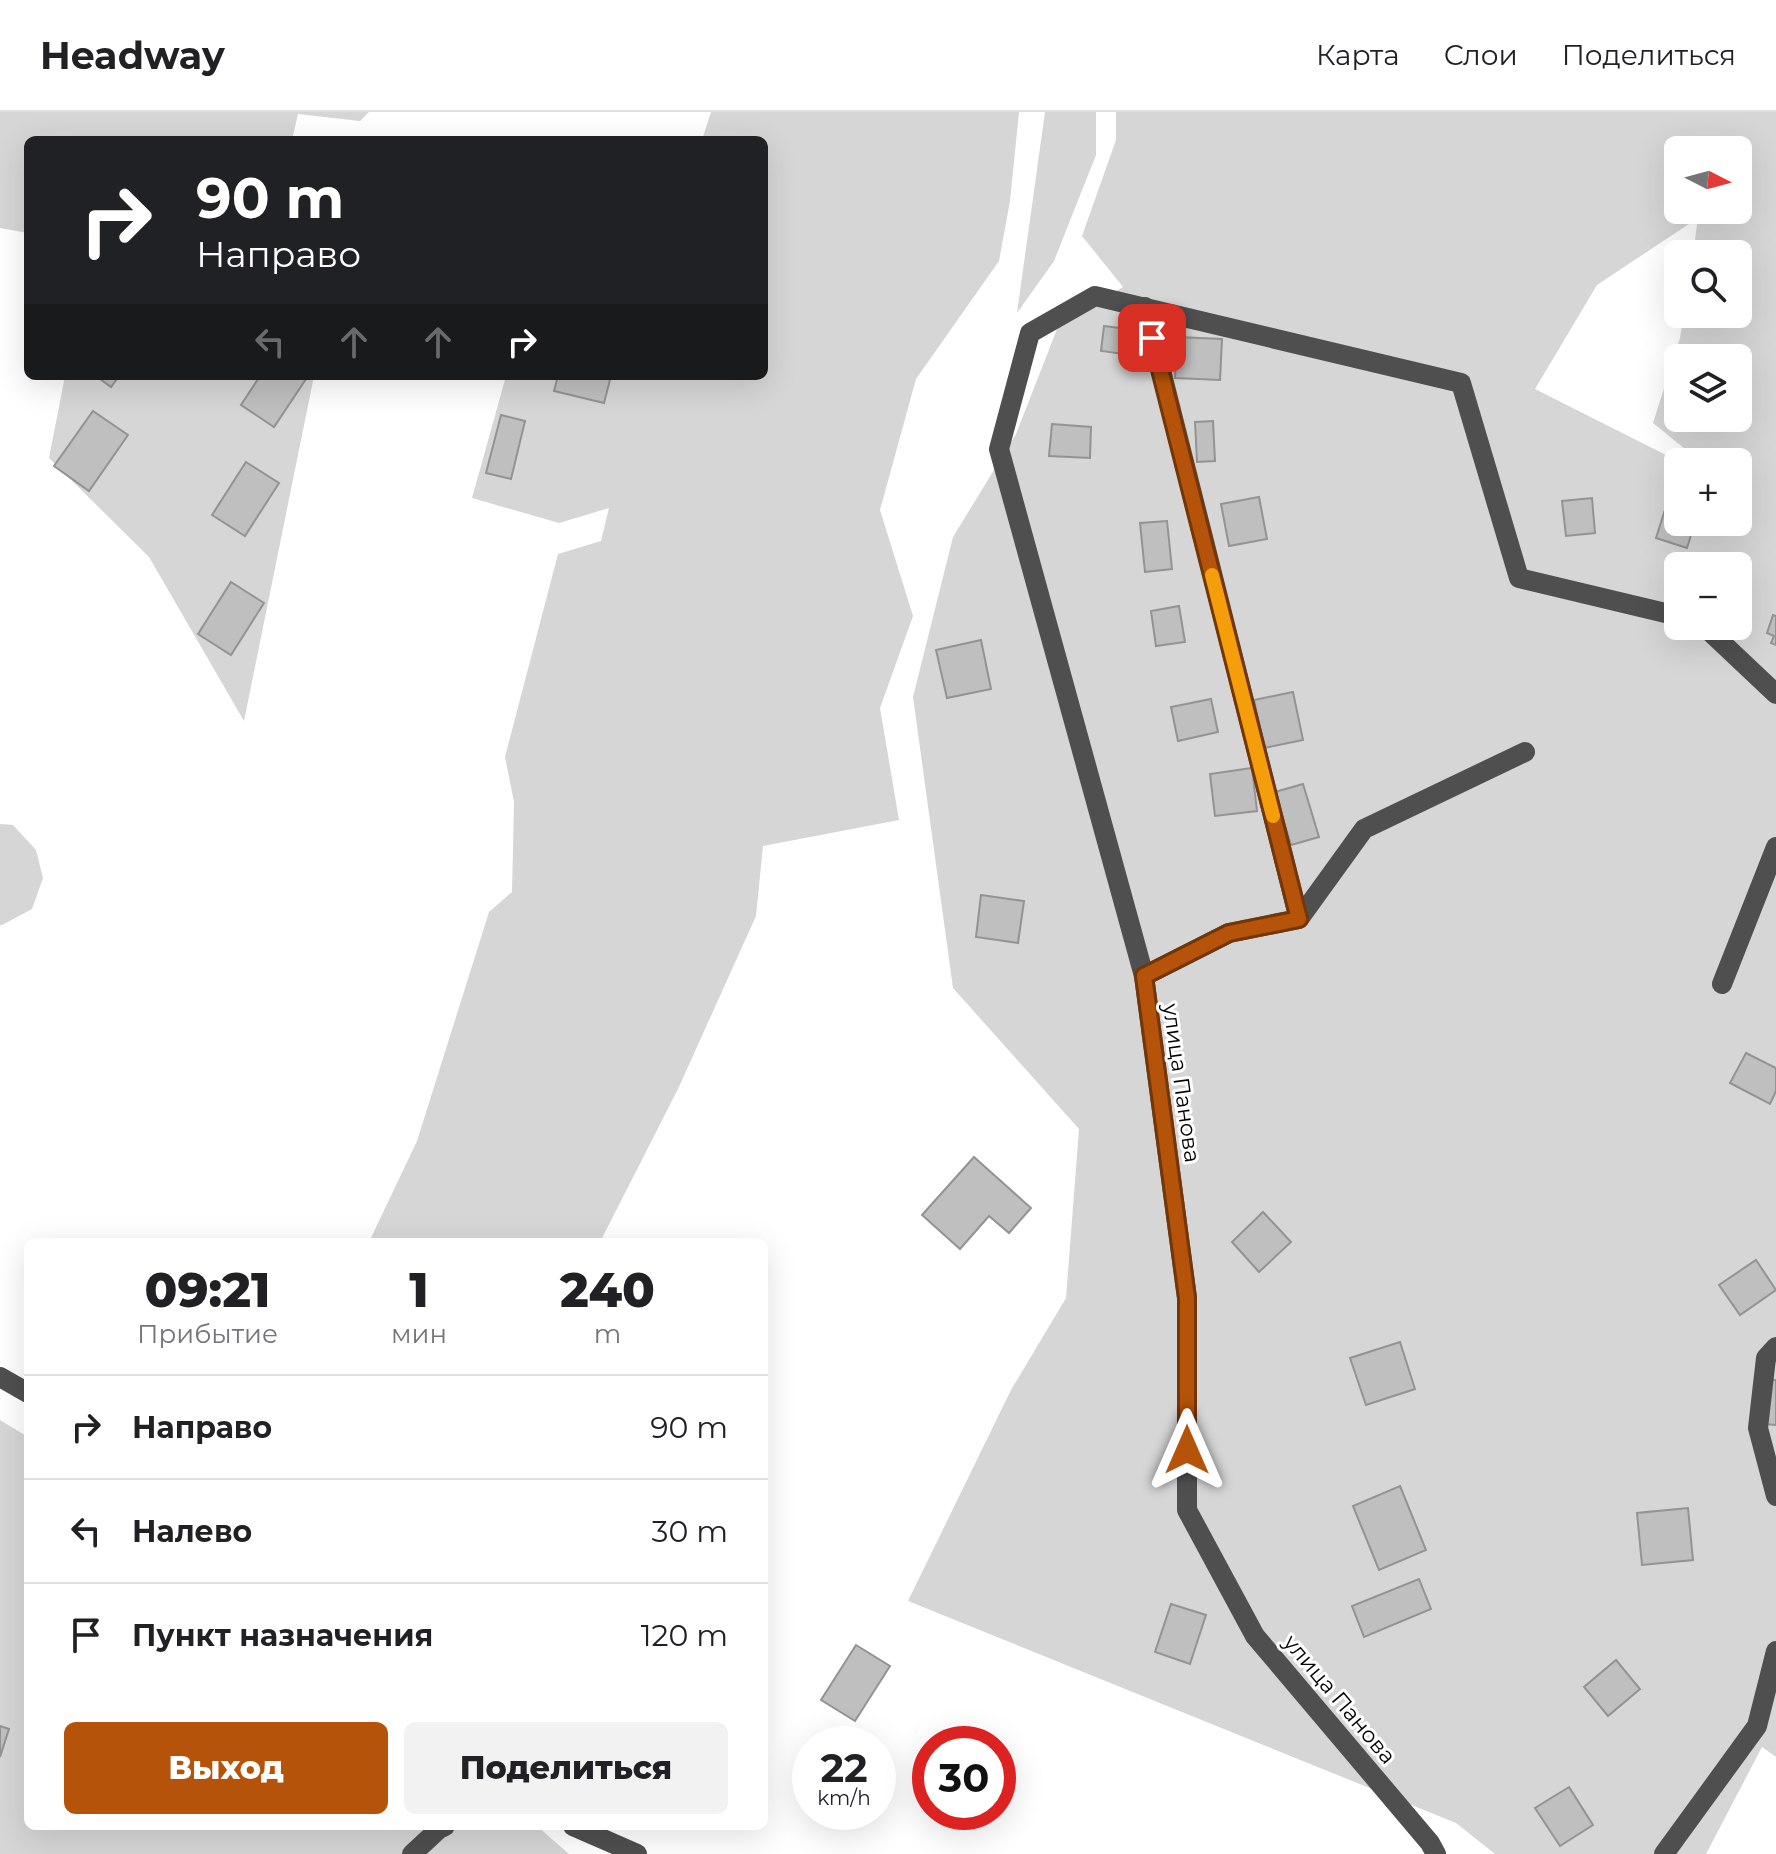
<!DOCTYPE html>
<html lang="ru">
<meta charset="utf-8">
<style>
:root{--surface:#fff;--page:#f2f2f2;--text:#202124;--muted:#757577;--line:#e0e0e0;--accent:#b45309}
body{margin:0;font-family:Montserrat,sans-serif;background:var(--page);color:var(--text);height:100vh;display:flex;flex-direction:column;font-size:30px;white-space:nowrap}
*{box-sizing:border-box;margin:0}
p{font-size:26px;color:var(--muted)}
.icon{flex:none;width:44px;height:44px;fill:none;stroke:currentColor;stroke-width:2;stroke-linecap:round;stroke-linejoin:round}
.map{position:relative;flex:1;overflow:hidden}
.sheet{position:absolute;left:24px;top:1126px;width:744px;height:592px;display:flex;flex-direction:column;background:var(--surface);border-radius:12px;box-shadow:0 8px 32px #0002}
.sheet>*{flex:none}
.hud{position:absolute;left:24px;top:24px;width:744px;height:244px;border-radius:12px;box-shadow:0 8px 32px #0002;background:#202124;color:#fff;overflow:hidden}
.needle{width:52px;rotate:96deg}
.tools{position:absolute;left:1664px;top:24px;display:grid;gap:16px}
.tools a{display:grid;place-items:center;width:88px;height:88px;border-radius:12px;background:var(--surface);box-shadow:0 8px 32px #0002;font-size:40px}
.speed{position:absolute;left:792px;top:1614px;display:flex;gap:16px;font-size:40px;font-weight:700;text-align:center}
.speed>*{display:grid;place-content:center;width:104px;height:104px;border-radius:50%;background:var(--surface);box-shadow:0 8px 32px #0002;line-height:1}
.speed small{font-size:20px;font-weight:400}
.speed .limit{border:12px solid #d22;background:#fff;color:#111}
.pin{position:absolute;display:grid;place-items:center;width:68px;height:68px;color:#fff;margin:-34px;border-radius:16px;box-shadow:0 4px 12px #0006}
.me{position:absolute;width:88px;margin:-44px;rotate:0deg;stroke-linejoin:round;filter:drop-shadow(0 0 6px #0008)}
.turn{display:flex;align-items:center;gap:28px;height:168px;padding:0 40px;font-size:36px}
.turn .icon{width:104px;height:104px;stroke-width:2.5}
.turn b{display:block;font-size:56px;line-height:68px}
.lanes{display:flex;align-items:center;height:76px;padding:0 40px;background:#0003;justify-content:center;gap:40px;direction:ltr}
.lanes .off{opacity:.35}
.eta{display:flex;justify-content:space-evenly;align-items:center;height:136px;text-align:center}
.eta b{font-size:48px;font-weight:800;line-height:56px}
.cta{display:flex;gap:16px;margin-top:auto;padding:16px 40px}
.cta a{flex:1;height:92px;border-radius:12px;background:var(--accent);color:#fff;font-size:32px;font-weight:800;line-height:92px;text-align:center}
.cta a+a{background:var(--page);color:var(--text)}
ul{padding:0;list-style:none}
li{display:flex;align-items:center;gap:24px;height:104px;padding:0 40px;border-top:2px solid var(--line)}
li div{flex:1}
li b{display:block;font-size:30px}
li em{font-style:normal}
header{display:flex;align-items:center;gap:48px;box-sizing:border-box;height:112px;padding:0 40px;background:var(--surface);border-bottom:2px solid var(--line)}
header strong{font-size:38px}
nav{display:flex;gap:44px;margin-inline-start:auto;font-size:28px}
.map>svg:first-child{display:block}
.green{fill:#d6d6d6;fill-rule:evenodd}
.building{fill:#bfbfbf;stroke:#939393;stroke-width:2}
.lines{fill:none;stroke-linecap:round;stroke-linejoin:round}
.minor{stroke:#4f4f4f;stroke-width:20}
.route-casing{stroke:#753606;stroke-width:20}
.route{stroke:#b45309;stroke-width:14}
.slow{stroke:#f59e0b;stroke-width:14}
.labels{text-anchor:middle;stroke-width:6;stroke-linejoin:round;paint-order:stroke}
.street-label{font-size:22px;fill:#000;stroke:#fff}
</style>
<header>
<strong>Headway</strong>
<nav><a>Карта</a><a>Слои</a><a>Поделиться</a></nav>
</header>
<div class="map">
<svg width="1776" height="1742" viewBox="0 0 1776 1742">
<rect width="100%" height="100%" fill="#fff"/>
<g class="green">
<path d="M0,0H369L360,9L298,2L292,28H28V121L0,116Z"/>
<path d="M711,0H1019L1010,89L999,149L916,267L880,398L913,504L880,596L899,708L763,734L756,804L678,977L600,1130H369L417,1029L489,800L512,780L514,690L505,645L558,442L601,429L609,396L559,411L472,386L506,264H764V28H702Z"/>
<path d="M1045,0H1096V43L1054,149L1017,201Z"/>
<path d="M1116,0H1776V1645L1762,1635L1706,1742H1495L1456,1711L908,1489L1011,1278L1066,1186L1079,1017L953,876L913,585L953,425L1016,322L1059,212L1123,175L1082,124L1116,28ZM1678,38H1738V98H1678ZM1698,106L1693,142H1738V202H1684L1680,226L1653,311L1701,350H1738V410H1678V350H1680L1535,277L1597,173ZM1678,246H1738V306H1678ZM1678,454H1738V514H1678Z"/>
<path d="M65,264H314L244,609L149,445L49,346Z"/>
<path d="M0,712L13,713L36,738L43,766L32,797L2,813H0Z"/>
<path d="M0,1308L28,1325V1714H537L569,1742H0Z"/>
</g>
<g class="building">
<path d="M1104,214L1135,218L1132,243L1101,239Z"/>
<path d="M1177,225L1222,227L1220,268L1175,266Z"/>
<path d="M96,264H119L111,275Z"/>
<path d="M260,264H308L274,315L241,293Z"/>
<path d="M558,264H611L604,291L554,279Z"/>
<path d="M93,299L128,323L89,379L54,354Z"/>
<path d="M501,303L525,309L511,367L486,361Z"/>
<path d="M1213,309L1215,349L1197,350L1195,310Z"/>
<path d="M1052,312L1091,315L1090,346L1049,344Z"/>
<path d="M246,350L279,371L245,424L212,403Z"/>
<path d="M1670,382L1678,384V410H1695L1687,436L1656,426Z"/>
<path d="M1259,385L1267,427L1229,434L1221,392Z"/>
<path d="M1592,386L1595,421L1566,424L1562,389Z"/>
<path d="M1167,409L1172,457L1145,460L1140,411Z"/>
<path d="M231,470L264,491L231,543L198,522Z"/>
<path d="M1179,494L1185,530L1156,534L1151,499Z"/>
<path d="M1773,503L1776,504V533L1771,531L1774,524L1767,521Z"/>
<path d="M981,528L991,577L947,586L936,538Z"/>
<path d="M1293,580L1303,628L1264,636L1254,588Z"/>
<path d="M1211,587L1218,620L1178,629L1171,595Z"/>
<path d="M1252,656L1257,699L1215,704L1210,662Z"/>
<path d="M1303,672L1319,725L1291,733L1275,680Z"/>
<path d="M981,783L1024,789L1018,831L976,825Z"/>
<path d="M1746,941L1776,956V979L1770,992L1730,971Z"/>
<path d="M974,1045L1031,1096L1009,1121L989,1104L960,1137L922,1103Z"/>
<path d="M1263,1100L1291,1130L1259,1160L1232,1130Z"/>
<path d="M1756,1148L1776,1178L1740,1203L1719,1173Z"/>
<path d="M1400,1230L1415,1277L1366,1293L1350,1246Z"/>
<path d="M1770,1268H1776V1313L1764,1312Z"/>
<path d="M1400,1374L1426,1438L1379,1458L1353,1394Z"/>
<path d="M1688,1396L1693,1448L1642,1453L1637,1401Z"/>
<path d="M1419,1467L1431,1497L1364,1525L1352,1494Z"/>
<path d="M1171,1492L1206,1503L1190,1552L1155,1540Z"/>
<path d="M856,1533L890,1554L855,1609L821,1588Z"/>
<path d="M1616,1548L1640,1577L1608,1604L1584,1575Z"/>
<path d="M0,1614L9,1617L0,1645Z"/>
<path d="M1569,1675L1593,1713L1560,1734L1535,1696Z"/>
</g>
<g class="lines">
<g class="minor">
<path d="M1704,514L1776,582"/>
<path d="M1299,807L1364,717L1525,640"/>
<path d="M1144,864L1229,821L1299,807L1145,195"/>
<path d="M1722,872L1776,735"/>
<path d="M1776,1235L1766,1246L1758,1316L1776,1384"/>
<path d="M0,1265L28,1281"/>
<path d="M573,1714L637,1742"/>
<path d="M412,1742L439,1717L445,1714"/>
<path d="M1436,1742L1430,1731L1255,1524L1187,1398V1186L1144,864L999,337L1030,221L1095,184L1461,271L1519,466L1678,504"/>
<path d="M1664,1742L1757,1614L1776,1539"/>
</g>
</g>
<g class="lines">
<defs>
<path id="route" d="M1152,226L1299,807L1229,821L1144,864L1187,1186V1338"/>
</defs>
<use href="#route" class="route-casing"/>
<use href="#route" class="route"/>
<path class="slow" d="M1212,463L1273,704"/>
</g>
<g class="labels">
<g class="street-label">
<text transform="translate(1182 971) rotate(82)" y="8">улица Панова</text>
<text transform="translate(1340 1587) rotate(50)" y="8">улица Панова</text>
</g>
</g>
</svg>
<div class="tools">
<a><svg class="needle" viewBox="-14 -14 28 28"><path d="M0-13l5 13h-10z" fill="#e53935"/><path d="M0 13l5-13h-10z" fill="#757577"/></svg></a>
<a><svg class="icon" aria-label="search" viewBox="0 0 24 24"><circle cx="10" cy="10" r="6"/><path d="M15 15l6 6"/></svg></a>
<a><svg class="icon" aria-label="layers" viewBox="0 0 24 24"><path d="M12 4l9 5-9 5-9-5zM3 14l9 5 9-5"/></svg></a>
<a>+</a>
<a>−</a>
</div>
<div class="speed"><div>22<small>km/h</small></div><div class="limit">30</div></div>
<div class="pin" style="left:1152px;top:226px;background:#d93025"><svg class="icon" aria-label="arrive" viewBox="0 0 24 24"><path d="M6 21V4h12l-3 4 3 4H6"/></svg></div>
<svg class="me" style="left:1187px;top:1338px" viewBox="-20 -20 40 40"><path d="M0-17L14 15 0 8-14 15z" fill="#b45309" stroke="#fff" stroke-width="4"/></svg>
<div class="hud">
<div class="turn"><svg class="icon" aria-label="right" viewBox="0 0 24 24"><path d="M7 20v-9h11M14 6l5 5-5 5"/></svg><div><b>90 m</b>Направо</div></div>
<div class="lanes"><svg class="icon off" aria-label="left" viewBox="0 0 24 24"><path d="M17 20v-9H6M10 6l-5 5 5 5"/></svg><svg class="icon off" aria-label="ahead" viewBox="0 0 24 24"><path d="M12 20V5M6 11l6-6 6 6"/></svg><svg class="icon off" aria-label="ahead" viewBox="0 0 24 24"><path d="M12 20V5M6 11l6-6 6 6"/></svg><svg class="icon" aria-label="right" viewBox="0 0 24 24"><path d="M7 20v-9h11M14 6l5 5-5 5"/></svg></div>
</div>
<section class="sheet">
<div class="eta">
<div><b>09:21</b><p>Прибытие</p></div>
<div><b>1</b><p>мин</p></div>
<div><b>240</b><p>m</p></div>
</div>
<ul>
<li><svg class="icon" aria-label="right" viewBox="0 0 24 24"><path d="M7 20v-9h11M14 6l5 5-5 5"/></svg><div><b>Направо</b></div><em>90 m</em></li>
<li><svg class="icon" aria-label="left" viewBox="0 0 24 24"><path d="M17 20v-9H6M10 6l-5 5 5 5"/></svg><div><b>Налево</b></div><em>30 m</em></li>
<li><svg class="icon" aria-label="arrive" viewBox="0 0 24 24"><path d="M6 21V4h12l-3 4 3 4H6"/></svg><div><b>Пункт назначения</b></div><em>120 m</em></li>
</ul>
<div class="cta"><a>Выход</a><a>Поделиться</a></div>
</section>
</div>
